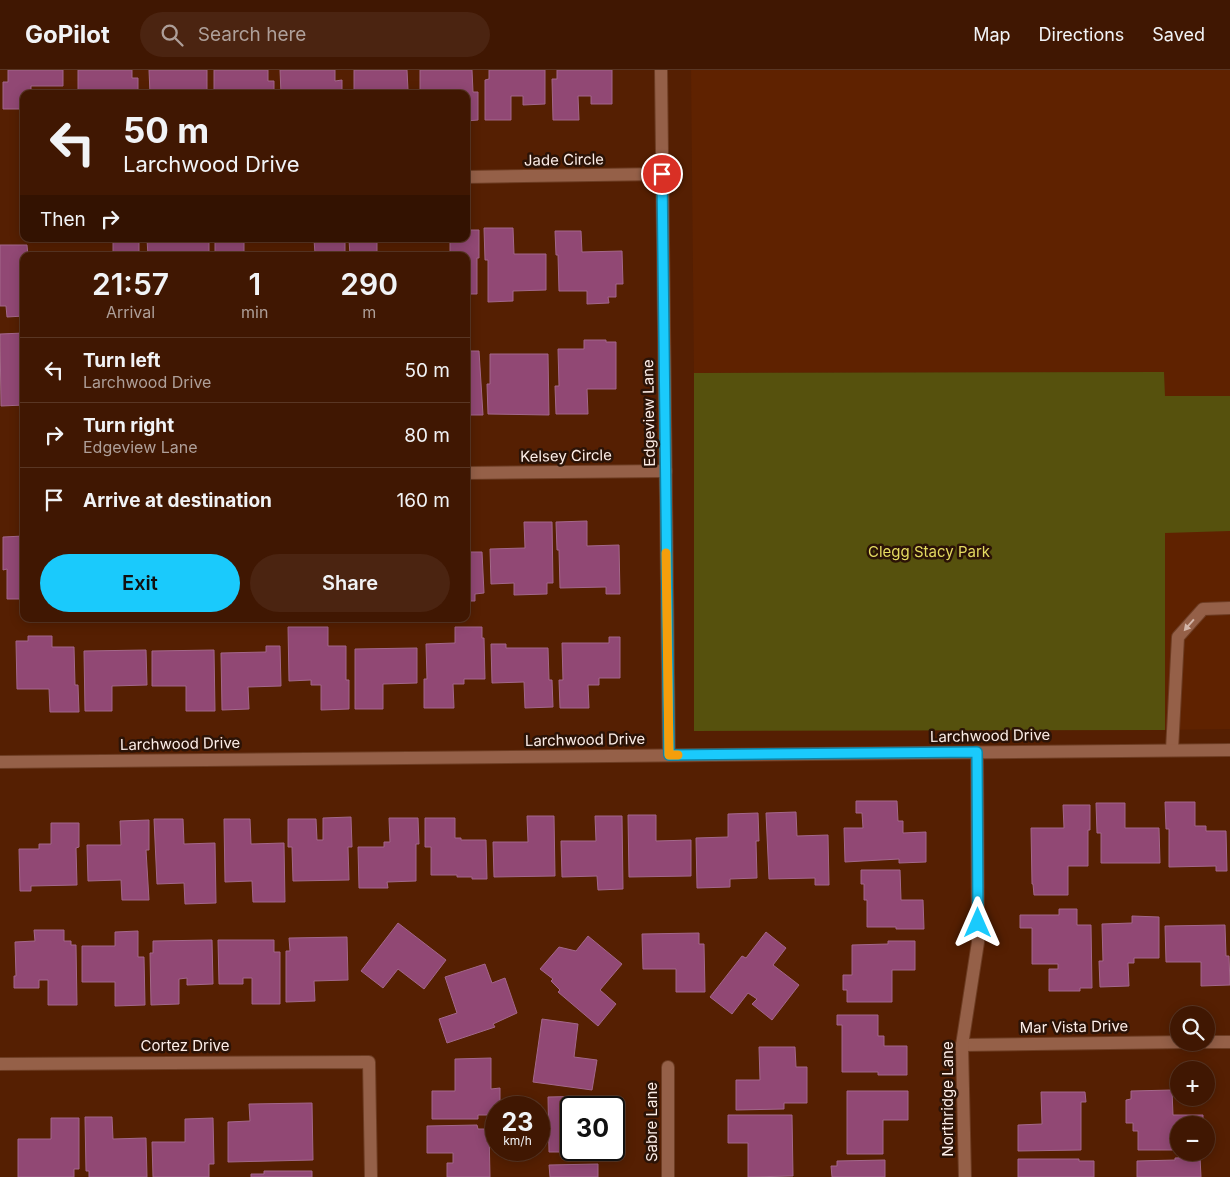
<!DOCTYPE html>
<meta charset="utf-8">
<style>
:root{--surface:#401702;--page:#4b2411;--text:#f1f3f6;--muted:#ae9f99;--line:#593624;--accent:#1acafc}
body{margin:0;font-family:Inter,sans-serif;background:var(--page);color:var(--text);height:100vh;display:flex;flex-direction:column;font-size:19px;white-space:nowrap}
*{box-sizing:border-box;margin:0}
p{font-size:16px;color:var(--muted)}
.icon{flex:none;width:28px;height:28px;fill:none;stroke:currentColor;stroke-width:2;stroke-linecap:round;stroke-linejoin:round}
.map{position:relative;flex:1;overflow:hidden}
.drawer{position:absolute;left:20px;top:182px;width:450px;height:370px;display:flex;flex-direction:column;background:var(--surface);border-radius:10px;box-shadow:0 2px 12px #0003,0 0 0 1px var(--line)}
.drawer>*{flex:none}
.banner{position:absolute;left:20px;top:20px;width:450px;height:152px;border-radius:10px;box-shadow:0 2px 12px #0003,0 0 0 1px var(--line);background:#401702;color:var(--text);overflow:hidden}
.fabs{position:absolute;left:1170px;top:936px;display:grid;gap:10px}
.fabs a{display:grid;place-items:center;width:45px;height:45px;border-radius:50%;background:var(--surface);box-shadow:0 2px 12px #0003,0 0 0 1px var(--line);font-size:25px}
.speed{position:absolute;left:485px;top:1026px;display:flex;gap:10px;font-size:25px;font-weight:700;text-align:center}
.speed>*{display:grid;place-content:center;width:65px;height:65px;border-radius:50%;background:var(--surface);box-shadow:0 2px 12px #0003,0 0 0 1px var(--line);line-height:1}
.speed small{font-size:12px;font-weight:400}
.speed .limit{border:2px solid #111;border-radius:8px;background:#fff;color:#111}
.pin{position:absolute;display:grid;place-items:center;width:42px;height:42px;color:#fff;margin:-21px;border:2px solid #fff;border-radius:50%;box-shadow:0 1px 5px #0007}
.me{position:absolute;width:55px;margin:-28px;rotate:0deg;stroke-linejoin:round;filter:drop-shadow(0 0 4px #0008)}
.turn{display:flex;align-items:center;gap:18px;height:105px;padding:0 20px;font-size:22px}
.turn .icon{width:65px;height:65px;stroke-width:2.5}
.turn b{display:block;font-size:35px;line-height:42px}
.then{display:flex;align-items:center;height:48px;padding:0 20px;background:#0003;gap:10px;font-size:19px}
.eta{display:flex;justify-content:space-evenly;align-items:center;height:85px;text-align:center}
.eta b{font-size:30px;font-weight:600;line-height:35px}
.cta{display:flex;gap:10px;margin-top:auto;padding:10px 20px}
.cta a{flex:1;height:58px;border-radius:30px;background:var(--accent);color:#111;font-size:20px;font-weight:600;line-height:58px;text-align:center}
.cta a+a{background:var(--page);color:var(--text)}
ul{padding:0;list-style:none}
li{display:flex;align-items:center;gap:15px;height:65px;padding:0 20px;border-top:1px solid var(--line)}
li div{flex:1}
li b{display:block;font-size:19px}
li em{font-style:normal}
header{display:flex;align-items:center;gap:30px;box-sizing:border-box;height:70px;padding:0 25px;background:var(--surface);border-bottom:1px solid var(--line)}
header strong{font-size:24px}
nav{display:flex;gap:28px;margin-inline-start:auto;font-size:18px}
.search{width:350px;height:45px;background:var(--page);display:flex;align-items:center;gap:12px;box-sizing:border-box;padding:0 18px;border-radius:28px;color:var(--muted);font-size:19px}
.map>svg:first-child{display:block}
.built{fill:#5f2200}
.green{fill:#56510d}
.building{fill:#914874;stroke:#a3678a}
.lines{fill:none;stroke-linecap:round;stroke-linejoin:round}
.service-casing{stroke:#6d3c22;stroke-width:14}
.minor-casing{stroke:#6d3c22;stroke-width:14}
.service{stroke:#956048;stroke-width:12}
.minor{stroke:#956048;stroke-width:12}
.oneway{fill:#d3b5a8}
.route-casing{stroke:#1183a4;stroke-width:12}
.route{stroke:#1acafc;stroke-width:9}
.slow{stroke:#f59e0b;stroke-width:9}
.labels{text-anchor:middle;stroke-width:5;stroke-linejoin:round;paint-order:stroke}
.street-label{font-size:15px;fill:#fdeee8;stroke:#2b1307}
.park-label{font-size:15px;fill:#e5db61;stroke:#2b1307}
</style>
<header>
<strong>GoPilot</strong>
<div class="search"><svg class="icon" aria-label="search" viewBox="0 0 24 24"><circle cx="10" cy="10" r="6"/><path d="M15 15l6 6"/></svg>Search here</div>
<nav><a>Map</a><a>Directions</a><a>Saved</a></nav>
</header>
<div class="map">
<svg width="1230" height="1107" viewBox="0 0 1230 1107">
<rect width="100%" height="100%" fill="#551f02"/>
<path class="built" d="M691,0H1230V659L1165,660L1164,302L694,303Z"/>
<path class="green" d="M1164,302L1165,326H1230V461L1165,463V660L694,661V303Z"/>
<g class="building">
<path d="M8,0H63V16H31V24H24V39H3V12H8Z"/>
<path d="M78,0H132V8H138V24H78Z"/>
<path d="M149,0H207V24H150Z"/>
<path d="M214,0H268V11H274V24H214Z"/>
<path d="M280,0H335V11L342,10V24H281Z"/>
<path d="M354,0H407L408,20H377V24H349L354,23Z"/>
<path d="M420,0H472L473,22H478V50L466,51V24H450V21H420Z"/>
<path d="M489,0H545V34L523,35V26H511V50H485V10L489,9Z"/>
<path d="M557,0H612V34H591V26H578L579,50H553L552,9H557Z"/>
<path d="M484,158H513L514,184H546V220L513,221V231L488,232V190H485Z"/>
<path d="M466,160H479V188H477V224H466V186H445V183H450V169H466Z"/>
<path d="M555,161H581L582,182L622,181L623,214H616V227H608L609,233L587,234V221H559L558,185H556Z"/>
<path d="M147,169H209V186H148Z"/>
<path d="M215,169H244V184H255V186H215Z"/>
<path d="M314,169H345V186H305V184H315Z"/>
<path d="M349,169H377V185L412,184V186H350Z"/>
<rect x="113" y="170" width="26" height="16"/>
<path d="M0,175H27L28,186H24V246L7,247L6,236H0Z"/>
<path d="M24,263V335L1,336L0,264Z"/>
<path d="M584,270H606V272H616V319H587L588,344H556L555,316H559L558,279H584Z"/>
<path d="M466,281H479L483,345H466Z"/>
<path d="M490,284H548L549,345L488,344L487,314H490Z"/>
<path d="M587,451V476L619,475L620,524H606V517L560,518L559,480H557L556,452Z"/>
<path d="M524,452H552L553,513H547V524L514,525V513L491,514L490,479L525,478Z"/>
<path d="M24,466V529H7V499L3,500V467Z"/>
<path d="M466,482H482L484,523L475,524V531H466Z"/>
<path d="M288,557H328V576H346V610H349V639L321,640V615H311V610L289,611Z"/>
<path d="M455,557H482V568H484L485,609H464V614H453L454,638H424V609H427L426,574L455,573Z"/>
<path d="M28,566H52V577H74L75,615H78L79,642H50L49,619H17L16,571H28Z"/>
<path d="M609,567H620V608H599V615H588L589,638H560L559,610H563L562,573H609Z"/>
<path d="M491,574H506V578H548L549,610H552L553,637L525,638L524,612L492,613Z"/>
<path d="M266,576H280L281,616L248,617L249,639L222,640L221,583L266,582Z"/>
<path d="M417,578V613L383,614V639H355V579Z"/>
<path d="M146,580L147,615L112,616V641H85L84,581Z"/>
<path d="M214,580L215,641H186V616H152V581Z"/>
<path d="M856,731H897L898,751H903V763L926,762V792L899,793V789L845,792L844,758H863L862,743H856Z"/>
<path d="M1165,732H1195V756H1206V761H1226L1227,801H1216V796L1169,797V759H1166Z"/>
<path d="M1096,733H1125V758H1159L1160,793H1101V763H1097Z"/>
<path d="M1063,735H1090V760H1088V796H1068V825H1034L1033,814H1032L1031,758H1064Z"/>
<path d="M796,742L797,766L828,765L829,815H815V808L769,809L766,743Z"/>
<path d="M758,743L759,771H756L757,808L730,809V817L697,818L696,768L728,767V744Z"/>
<path d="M628,745H656V771L691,770V806L629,807Z"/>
<path d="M527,746H554L555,806L494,807L493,772H528Z"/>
<path d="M595,746H622L623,819L598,820L597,806L562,807L561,771H596Z"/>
<path d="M351,747L352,777H348L349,810L293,811L292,777H288V749H316L317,770H323V748Z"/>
<path d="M389,748H418L419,774H416V811L387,812L388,818H359L358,777H384V772H390Z"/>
<path d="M425,748H455V768H461V770H486L487,809H472V807H457V805H431V777H425Z"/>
<path d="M154,749H183L184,774L215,773L216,833L185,834L184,813L157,814Z"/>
<path d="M224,749H250L251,774L284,773L285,832H253L252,811L225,812Z"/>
<path d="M149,750V780H146L149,830H122L121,810L88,811L87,775H121L120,751Z"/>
<path d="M51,753H79V777L76,778L77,815L31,816V821H20L19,779H39V774H51Z"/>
<path d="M861,800H900L901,830H923L924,859H896V857H867V830H864V814H861Z"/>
<path d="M1059,839H1077V855H1091L1092,918H1080V921H1049V899H1058V894H1032V858H1020V845H1059Z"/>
<path d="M1132,846L1159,847V888H1134V893H1128L1129,916L1100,917L1099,891H1103L1102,854L1132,853Z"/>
<path d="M398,853L446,890L424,919L398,899L383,918L361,901Z"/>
<path d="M1225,855L1226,886H1229L1230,915L1201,916V892H1166L1165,856Z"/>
<path d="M34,860H64V871H71V875H76L77,935H48V910H39V918H14V906H16L15,872L35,871Z"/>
<path d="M138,861V887H144L145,935L115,936V912H82V876H115V862Z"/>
<path d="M766,862L786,878L773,895L799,915L772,950L752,934L757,929L748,923L732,944L710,927L742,886L746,888Z"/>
<path d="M699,863V874H704L705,922H676V899H643L642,864Z"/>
<path d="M588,866L622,894L600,920L616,934L598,956L558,922L560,920L551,911L553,909L540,899L559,877L576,881Z"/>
<path d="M347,867L348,910L314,911L315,931L286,932V881H290L289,868Z"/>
<path d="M212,870L213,914L187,915V908L179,909V934L151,935L150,883H153V871Z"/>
<path d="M218,870H274V882H280V934H252V908H243V914H219Z"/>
<path d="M888,871H915V900H892V932H847V920H843V905H852V875L888,874Z"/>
<path d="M485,894L492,913L505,908L517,943L493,954L495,957L447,973L439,949L457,943L445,907Z"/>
<path d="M837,945H878V966H884V976H907V1005H878V1002H842V955H837Z"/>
<path d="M542,949L578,954L574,987L597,990L592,1020L533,1012Z"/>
<path d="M759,977H795L796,997H807V1033H784V1039L736,1040V1010H760Z"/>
<path d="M491,988V1019L500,1018V1038H496V1045H478V1049H432V1021H455V989Z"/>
<path d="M1172,1020L1173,1045H1203V1055H1179V1080H1138V1061H1133V1053H1126V1030L1131,1029V1021Z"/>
<path d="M847,1021H908V1050H883V1084H847Z"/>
<path d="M1041,1022H1085L1086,1032H1081V1080L1018,1081V1055L1042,1054Z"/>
<path d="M592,1026V1038H571V1080H611V1087H563V1082H549L548,1027Z"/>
<path d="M312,1033L313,1090L228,1092V1052L250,1051L249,1034Z"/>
<path d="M728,1045H792L793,1106L748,1107V1073H728Z"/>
<path d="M85,1047H112L113,1069L146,1068L147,1107H89V1101H86Z"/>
<path d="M51,1048H79V1099H74V1107H18V1069H51Z"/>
<path d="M213,1048L214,1094H209V1107H153L152,1072H185V1049Z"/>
<path d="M477,1055L478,1059H489L490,1107H447V1093H453V1083H427V1056Z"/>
<path d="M1200,1087L1201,1107H1137V1091L1175,1090V1088Z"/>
<path d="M1018,1089H1079V1091H1094V1107H1018Z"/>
<path d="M885,1090V1107H832L831,1096H837V1091Z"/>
<path d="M598,1094V1107H550L549,1095Z"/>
<path d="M264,1101H312V1107H251V1104H264Z"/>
</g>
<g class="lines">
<defs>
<path id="service" d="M1172,680L1178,567L1203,539L1230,538"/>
<g id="minor">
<path d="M661,0L669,685"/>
<path d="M466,107L662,104"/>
<path d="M466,403L666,401"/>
<path d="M0,692L1230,680"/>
<path d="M1206,972H1230"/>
<path d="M962,975L1186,972"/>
<path d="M0,994L369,992L371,1107"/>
<path d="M668,997V1107"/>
<path d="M965,1107L962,975L978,872L977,682"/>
</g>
</defs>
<use href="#service" class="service-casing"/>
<use href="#minor" class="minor-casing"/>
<use href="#service" class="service"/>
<use href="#minor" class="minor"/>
</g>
<defs><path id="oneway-solid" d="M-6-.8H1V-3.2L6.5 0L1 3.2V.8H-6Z" transform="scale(1.25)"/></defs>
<use class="oneway" href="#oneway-solid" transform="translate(1189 555) rotate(131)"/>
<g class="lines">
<defs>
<path id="route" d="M662,104L669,685L977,682L978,853"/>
</defs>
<use href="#route" class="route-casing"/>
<use href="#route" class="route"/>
<path class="slow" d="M666,483L669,685H678"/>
</g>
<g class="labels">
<g class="street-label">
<text transform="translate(564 90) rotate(-1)" y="5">Jade Circle</text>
<text transform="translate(649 343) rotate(-91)" y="5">Edgeview Lane</text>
<text transform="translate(566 386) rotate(-1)" y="5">Kelsey Circle</text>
<text transform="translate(990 666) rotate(-1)" y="5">Larchwood Drive</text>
<text transform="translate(585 670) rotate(-1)" y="5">Larchwood Drive</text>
<text transform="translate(180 674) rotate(-1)" y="5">Larchwood Drive</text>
<text transform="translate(1074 957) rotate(-1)" y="5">Mar Vista Drive</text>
<text x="185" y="981">Cortez Drive</text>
<text transform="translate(948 1029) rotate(-90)" y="5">Northridge Lane</text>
<text transform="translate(652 1052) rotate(-90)" y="5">Sabre Lane</text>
</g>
<g class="park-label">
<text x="929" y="487">Clegg Stacy Park</text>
</g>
</g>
</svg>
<div class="fabs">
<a><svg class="icon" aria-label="search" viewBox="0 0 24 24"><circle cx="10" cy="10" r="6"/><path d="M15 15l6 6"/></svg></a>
<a>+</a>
<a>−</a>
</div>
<div class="speed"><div>23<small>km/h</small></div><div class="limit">30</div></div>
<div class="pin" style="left:662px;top:104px;background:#d93025"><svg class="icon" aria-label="arrive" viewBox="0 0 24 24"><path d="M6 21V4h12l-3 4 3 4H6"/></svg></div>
<svg class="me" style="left:978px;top:853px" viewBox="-20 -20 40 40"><path d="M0-17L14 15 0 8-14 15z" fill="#1acafc" stroke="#fff" stroke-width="4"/></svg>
<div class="banner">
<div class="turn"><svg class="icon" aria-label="left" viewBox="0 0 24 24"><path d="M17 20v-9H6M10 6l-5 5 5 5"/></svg><div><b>50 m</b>Larchwood Drive</div></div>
<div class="then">Then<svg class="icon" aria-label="right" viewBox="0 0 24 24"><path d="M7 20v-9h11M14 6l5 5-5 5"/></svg></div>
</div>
<section class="drawer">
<div class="eta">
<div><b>21:57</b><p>Arrival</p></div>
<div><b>1</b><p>min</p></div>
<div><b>290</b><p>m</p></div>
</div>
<ul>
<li><svg class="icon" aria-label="left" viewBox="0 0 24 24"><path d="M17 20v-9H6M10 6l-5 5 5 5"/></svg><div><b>Turn left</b><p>Larchwood Drive</p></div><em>50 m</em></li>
<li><svg class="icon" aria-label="right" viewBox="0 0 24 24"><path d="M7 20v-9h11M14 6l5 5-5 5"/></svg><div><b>Turn right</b><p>Edgeview Lane</p></div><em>80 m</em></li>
<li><svg class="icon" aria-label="arrive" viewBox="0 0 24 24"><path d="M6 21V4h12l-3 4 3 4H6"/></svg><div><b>Arrive at destination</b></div><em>160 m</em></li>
</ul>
<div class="cta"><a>Exit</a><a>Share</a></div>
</section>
</div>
